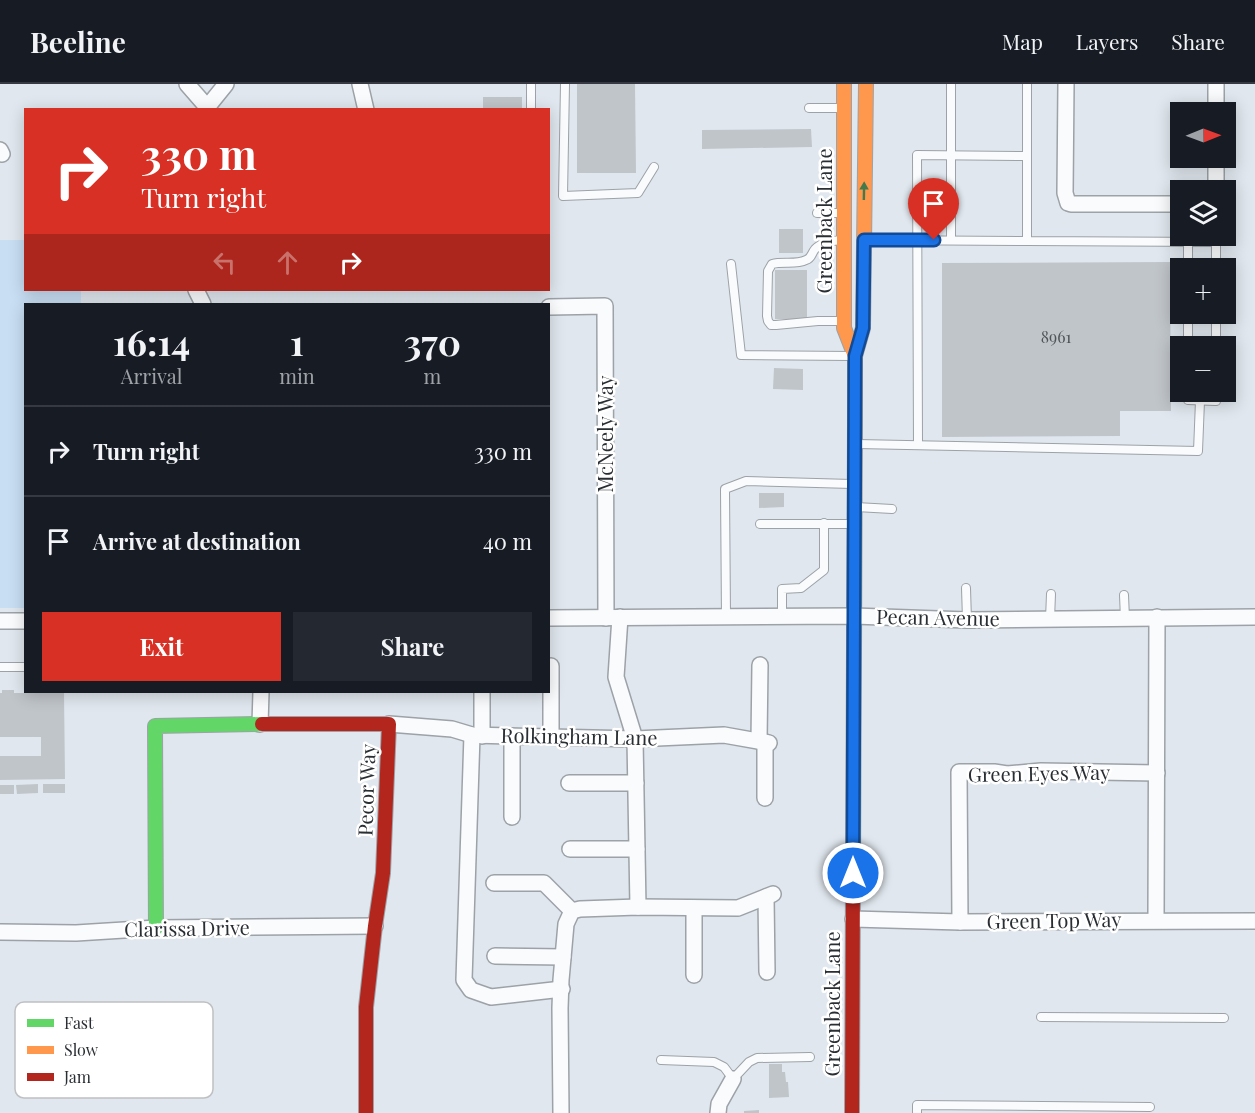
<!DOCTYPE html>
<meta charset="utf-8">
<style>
:root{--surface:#171b24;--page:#242831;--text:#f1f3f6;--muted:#9ea1a6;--line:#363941;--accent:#d93025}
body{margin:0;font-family:"Playfair Display",serif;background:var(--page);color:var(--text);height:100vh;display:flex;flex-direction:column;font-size:22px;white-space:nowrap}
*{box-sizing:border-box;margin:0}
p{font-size:20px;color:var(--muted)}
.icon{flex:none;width:33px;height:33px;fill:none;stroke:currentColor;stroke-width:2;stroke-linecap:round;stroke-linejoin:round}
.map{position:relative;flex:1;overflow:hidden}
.details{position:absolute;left:24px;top:219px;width:526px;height:390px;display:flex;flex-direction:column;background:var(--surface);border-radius:0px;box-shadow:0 3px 15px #0003}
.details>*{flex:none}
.banner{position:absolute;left:24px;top:24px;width:526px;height:183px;border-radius:0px;box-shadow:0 3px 15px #0003;background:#d93025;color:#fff;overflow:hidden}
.needle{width:39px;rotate:89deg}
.fabs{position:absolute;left:1170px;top:18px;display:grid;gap:12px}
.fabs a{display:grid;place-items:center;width:66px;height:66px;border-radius:0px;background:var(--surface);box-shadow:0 3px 15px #0003;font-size:30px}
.pin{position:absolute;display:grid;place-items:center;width:51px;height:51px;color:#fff;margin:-62px -26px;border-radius:50% 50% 50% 0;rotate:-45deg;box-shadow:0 0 6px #0007}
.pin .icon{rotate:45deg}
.me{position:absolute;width:66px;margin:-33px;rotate:0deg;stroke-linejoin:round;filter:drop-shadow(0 0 4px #0008)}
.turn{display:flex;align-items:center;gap:21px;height:126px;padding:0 18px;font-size:27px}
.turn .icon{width:78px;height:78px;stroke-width:2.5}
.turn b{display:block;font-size:42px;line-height:51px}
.lanes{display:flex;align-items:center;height:57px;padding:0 18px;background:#0003;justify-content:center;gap:30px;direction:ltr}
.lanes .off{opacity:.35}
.eta{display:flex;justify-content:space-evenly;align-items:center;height:102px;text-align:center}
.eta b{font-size:36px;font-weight:700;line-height:42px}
.action{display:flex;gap:12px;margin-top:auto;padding:12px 18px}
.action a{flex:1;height:69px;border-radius:0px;background:var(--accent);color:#fff;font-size:24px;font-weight:700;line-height:69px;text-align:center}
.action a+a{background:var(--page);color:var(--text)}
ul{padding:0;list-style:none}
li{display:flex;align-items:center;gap:18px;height:90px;padding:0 18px;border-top:2px solid var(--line)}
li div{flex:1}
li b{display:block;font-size:22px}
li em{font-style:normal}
header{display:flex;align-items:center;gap:36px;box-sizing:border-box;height:84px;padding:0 30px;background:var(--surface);border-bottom:2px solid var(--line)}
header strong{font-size:28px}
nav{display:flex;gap:33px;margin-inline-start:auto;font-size:21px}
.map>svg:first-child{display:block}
.green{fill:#c8def3}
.building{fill:#c0c5ca}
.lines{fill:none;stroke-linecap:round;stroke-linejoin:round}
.lane-casing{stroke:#9ca2a7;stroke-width:10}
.street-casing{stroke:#9ca2a7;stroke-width:18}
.fast-casing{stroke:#9ca2a7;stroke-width:16}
.slow-casing{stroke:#9ca2a7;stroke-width:16}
.jam-casing{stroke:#9ca2a7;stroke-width:16}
.lane{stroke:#fafbfc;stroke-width:8}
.street{stroke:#fafbfc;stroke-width:15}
.fast{stroke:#63d668;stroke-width:14}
.slow{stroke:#ff974d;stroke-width:14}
.jam{stroke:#b3261e;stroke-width:14}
.oneway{fill:#437a4b}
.route-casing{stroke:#114b97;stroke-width:15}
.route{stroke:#1a73e8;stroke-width:10}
.labels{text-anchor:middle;stroke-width:5;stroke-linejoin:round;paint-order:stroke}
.number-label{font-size:16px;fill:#4f5459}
.street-label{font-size:20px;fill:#292e33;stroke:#fff}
.key{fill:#fff;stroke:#bfc0c2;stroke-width:1.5}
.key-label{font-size:16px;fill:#292e33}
</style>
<header>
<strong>Beeline</strong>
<nav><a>Map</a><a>Layers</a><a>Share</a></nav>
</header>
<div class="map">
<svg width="1255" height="1029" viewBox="0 0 1255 1029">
<rect width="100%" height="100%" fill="#e0e7ee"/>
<path class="green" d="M0,156H25L26,206H81V220H26L25,524H0Z"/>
<g class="building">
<path d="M577,0H635L636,89H577Z"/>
<rect x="483" y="13" width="39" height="13"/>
<path d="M811,45L812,63L702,65V46Z"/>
<rect x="779" y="145" width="24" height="24"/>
<path d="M1170,178L1171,327H1120V352L942,353V179Z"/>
<rect x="775" y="186" width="32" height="49"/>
<path d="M774,284L803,285V306L773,305Z"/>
<path d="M759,409H784V423L759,424Z"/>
<path d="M2,606H14V609H42V608H64L65,695L0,696V672H41V653H0V609H2Z"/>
<path d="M38,700V709L17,710L16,701Z"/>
<rect x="43" y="700" width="22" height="9"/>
<rect x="0" y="701" width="14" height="9"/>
<path d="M769,980H782V988H785L786,998H788L789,1013L769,1014Z"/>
<path d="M759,1026V1029H744V1027Z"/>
</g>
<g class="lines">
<defs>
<g id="lane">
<path d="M531,0V26"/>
<path d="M565,0L563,112L638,109L654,83"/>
<path d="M951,0V156"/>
<path d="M1027,0V157L1216,158V184"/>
<path d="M809,24H840"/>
<path d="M817,129H840"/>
<path d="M866,156L1027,157"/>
<path d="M731,180L741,271L851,272"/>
<path d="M1188,184V157"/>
<path d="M1216,230V262"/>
<path d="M842,237H818L776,241H771L768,237L767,232L768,187L772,180C783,177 796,181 806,176C812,174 811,170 815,165C822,158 833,157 842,156"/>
<path d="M1188,262V230"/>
<path d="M1188,308V316L1216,317V308"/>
<path d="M857,360L1198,367L1200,317"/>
<path d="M918,361L917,71L1027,72"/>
<path d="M856,423L892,425"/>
<path d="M760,440H850"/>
<path d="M966,504L967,536"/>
<path d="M1124,511L1125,535"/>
<path d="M726,533L725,405L746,397L852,400"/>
<path d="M782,533V505L801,504L824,486V439"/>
<path d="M1050,535L1051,510"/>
<path d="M0,583H26"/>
<path d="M1041,933L1224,934"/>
<path d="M661,976L714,978L724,983L733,995L749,978L757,974L810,973"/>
<path d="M917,1029V1021L1150,1023"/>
</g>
<g id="street">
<path d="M187,0L207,23"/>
<path d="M360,0L366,26"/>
<path d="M1066,0L1065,109L1068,119L1071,120H1180"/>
<path d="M1216,0V28"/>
<path d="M205,26L226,0"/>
<path d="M0,66L2,70"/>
<path d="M1216,74V106"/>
<path d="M196,206L203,220"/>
<path d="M549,223L605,222L606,534"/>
<path d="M620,533L616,593L635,655L638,823"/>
<path d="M549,534L854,532L967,536L1255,533"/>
<path d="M0,537H26"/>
<path d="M551,582V653"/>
<path d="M482,608V652"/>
<path d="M260,640L261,608"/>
<path d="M389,640L452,645L472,651L635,655L724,651L769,659"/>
<path d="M472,651L464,896L471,906L491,913L562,905"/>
<path d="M512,652V733"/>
<path d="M759,657L760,581"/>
<path d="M765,658V714"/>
<path d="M569,699H636"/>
<path d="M570,765H637"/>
<path d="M494,799H544L572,827"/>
<path d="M766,813L767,888"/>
<path d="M694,824V891"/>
<path d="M853,835L960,838L1255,837"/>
<path d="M1156,836L1157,533"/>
<path d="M960,838L959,688H994L1007,690L1041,687L1157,689"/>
<path d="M0,848L76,849L156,844L375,842"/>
<path d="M495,872L563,873"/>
<path d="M561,1029L560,924L561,896L566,840L572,827L580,825L638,823L738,824L773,810"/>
<path d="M718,1029L719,1020L733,995"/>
</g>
<g id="fast">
<path d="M853,790L855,340"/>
<path d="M156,844L155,642L262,640"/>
</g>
<g id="slow">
<path d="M844,0V244L855,272"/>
<path d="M855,340V272L863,244L866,0"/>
</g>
<g id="jam">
<path d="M262,640H389L383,789L375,842L366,923V1029"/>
<path d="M852,1029L853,790"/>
</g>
</defs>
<use href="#lane" class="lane-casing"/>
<use href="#street" class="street-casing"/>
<use href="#fast" class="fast-casing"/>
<use href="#slow" class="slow-casing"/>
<use href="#jam" class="jam-casing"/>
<use href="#lane" class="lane"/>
<use href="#street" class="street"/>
<use href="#fast" class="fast"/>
<use href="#slow" class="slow"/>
<use href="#jam" class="jam"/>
</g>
<defs><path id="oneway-solid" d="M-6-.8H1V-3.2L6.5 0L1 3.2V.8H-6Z" transform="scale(1.5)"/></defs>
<use class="oneway" href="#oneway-solid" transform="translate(864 107) rotate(-89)"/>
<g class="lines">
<defs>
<path id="route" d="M853,789L855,272L863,244L864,156H934"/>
</defs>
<use href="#route" class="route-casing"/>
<use href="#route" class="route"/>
</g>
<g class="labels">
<g class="number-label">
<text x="1056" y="259">8961</text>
</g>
<g class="street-label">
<text transform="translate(825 137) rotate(-90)" y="7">Greenback Lane</text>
<text transform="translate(606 350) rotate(-90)" y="7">McNeely Way</text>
<text transform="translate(938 534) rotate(1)" y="7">Pecan Avenue</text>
<text transform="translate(579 653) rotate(1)" y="7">Rolkingham Lane</text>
<text transform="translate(1039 690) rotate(-1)" y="7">Green Eyes Way</text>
<text transform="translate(367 706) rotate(-88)" y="7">Pecor Way</text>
<text transform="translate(1054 837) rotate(-1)" y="7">Green Top Way</text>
<text transform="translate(187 845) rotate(-1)" y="7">Clarissa Drive</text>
<text transform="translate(833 920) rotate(-90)" y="7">Greenback Lane</text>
</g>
</g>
<rect x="15" y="918" width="198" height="96" rx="9" class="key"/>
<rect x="27" y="935" width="27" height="8" fill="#63d668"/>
<rect x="27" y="962" width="27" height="8" fill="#ff974d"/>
<rect x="27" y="989" width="27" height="8" fill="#b3261e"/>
<g class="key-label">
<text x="64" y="945">Fast</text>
<text x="64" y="972">Slow</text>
<text x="64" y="999">Jam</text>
</g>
</svg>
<div class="fabs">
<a><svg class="needle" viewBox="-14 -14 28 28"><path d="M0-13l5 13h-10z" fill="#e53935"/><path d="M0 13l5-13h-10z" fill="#9ea1a6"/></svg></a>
<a><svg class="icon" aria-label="layers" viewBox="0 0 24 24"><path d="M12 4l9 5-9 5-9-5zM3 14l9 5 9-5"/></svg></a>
<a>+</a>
<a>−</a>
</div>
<div class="pin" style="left:934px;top:156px;background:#d93025"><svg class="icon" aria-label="arrive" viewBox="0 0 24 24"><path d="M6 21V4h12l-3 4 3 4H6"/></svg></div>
<svg class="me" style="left:853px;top:789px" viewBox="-20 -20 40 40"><circle r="17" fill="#1a73e8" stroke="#fff" stroke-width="3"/><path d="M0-11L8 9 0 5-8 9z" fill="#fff"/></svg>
<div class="banner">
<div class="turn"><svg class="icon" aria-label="right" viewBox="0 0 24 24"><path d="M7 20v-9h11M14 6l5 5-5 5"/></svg><div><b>330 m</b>Turn right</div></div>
<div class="lanes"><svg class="icon off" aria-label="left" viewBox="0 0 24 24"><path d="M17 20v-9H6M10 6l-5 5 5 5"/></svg><svg class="icon off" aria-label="ahead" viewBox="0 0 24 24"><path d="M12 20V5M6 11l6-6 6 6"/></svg><svg class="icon" aria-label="right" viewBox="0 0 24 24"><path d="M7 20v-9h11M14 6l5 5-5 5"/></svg></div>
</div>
<section class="details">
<div class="eta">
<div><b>16:14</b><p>Arrival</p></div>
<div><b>1</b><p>min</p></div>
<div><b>370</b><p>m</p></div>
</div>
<ul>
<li><svg class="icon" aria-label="right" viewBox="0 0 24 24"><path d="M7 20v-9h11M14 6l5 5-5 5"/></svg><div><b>Turn right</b></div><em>330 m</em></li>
<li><svg class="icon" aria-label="arrive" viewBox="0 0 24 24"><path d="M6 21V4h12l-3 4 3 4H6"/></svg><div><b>Arrive at destination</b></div><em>40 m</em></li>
</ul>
<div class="action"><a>Exit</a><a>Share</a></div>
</section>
</div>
